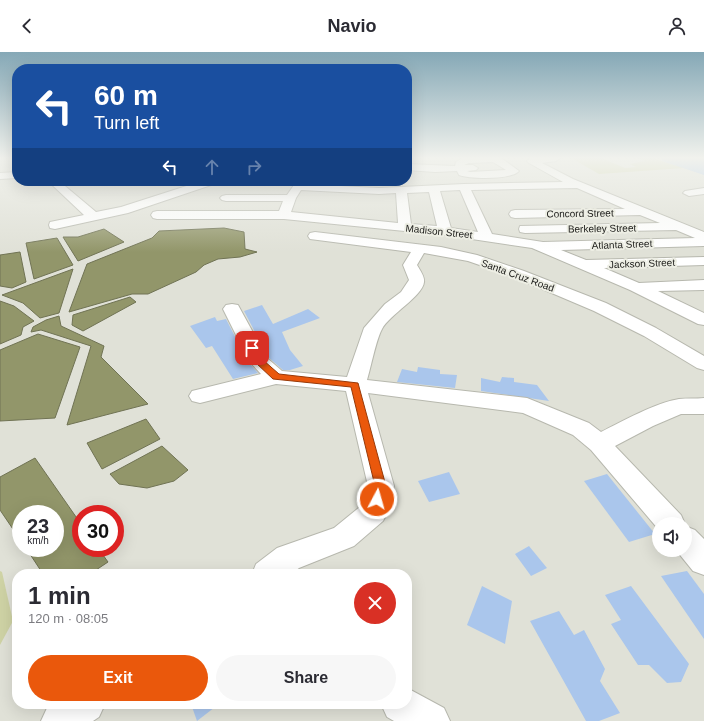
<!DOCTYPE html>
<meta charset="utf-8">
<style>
:root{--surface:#fff;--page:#f7f7f7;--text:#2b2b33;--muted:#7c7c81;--accent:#ea580c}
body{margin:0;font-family:Arial,sans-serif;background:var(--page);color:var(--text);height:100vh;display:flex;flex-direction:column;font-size:15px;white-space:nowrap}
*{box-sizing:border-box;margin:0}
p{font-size:13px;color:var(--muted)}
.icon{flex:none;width:22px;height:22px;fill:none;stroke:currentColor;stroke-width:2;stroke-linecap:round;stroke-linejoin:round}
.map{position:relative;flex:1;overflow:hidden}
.side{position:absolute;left:12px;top:517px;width:400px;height:140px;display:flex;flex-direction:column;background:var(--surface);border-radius:16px;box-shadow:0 4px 16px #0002}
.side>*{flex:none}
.guide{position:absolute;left:12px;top:12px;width:400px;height:122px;border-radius:16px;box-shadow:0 4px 16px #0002;background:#1a4fa0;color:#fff;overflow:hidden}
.fabs{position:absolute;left:652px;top:465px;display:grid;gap:8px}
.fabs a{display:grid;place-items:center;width:40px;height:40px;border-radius:50%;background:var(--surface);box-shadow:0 4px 16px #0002;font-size:20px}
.speed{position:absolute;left:12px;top:453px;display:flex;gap:8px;font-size:20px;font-weight:700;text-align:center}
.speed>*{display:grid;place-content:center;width:52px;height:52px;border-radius:50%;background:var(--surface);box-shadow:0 4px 16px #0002;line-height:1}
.speed small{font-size:10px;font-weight:400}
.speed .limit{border:6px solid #d22;background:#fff;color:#111}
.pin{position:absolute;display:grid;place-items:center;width:34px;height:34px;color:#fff;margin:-17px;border-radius:8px;box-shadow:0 2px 6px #0006}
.me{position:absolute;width:44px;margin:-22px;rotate:6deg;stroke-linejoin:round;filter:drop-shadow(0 0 3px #0008)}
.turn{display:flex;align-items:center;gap:14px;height:84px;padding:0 16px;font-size:18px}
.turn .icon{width:52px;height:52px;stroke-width:2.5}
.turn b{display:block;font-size:28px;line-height:34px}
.lanes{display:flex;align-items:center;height:38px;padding:0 16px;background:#0003;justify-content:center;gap:20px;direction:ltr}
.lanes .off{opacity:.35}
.round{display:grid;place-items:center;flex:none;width:42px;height:42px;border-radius:21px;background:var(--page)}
.summary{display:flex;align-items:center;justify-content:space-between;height:68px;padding:0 16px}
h1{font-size:24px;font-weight:600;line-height:30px}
.action{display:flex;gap:8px;margin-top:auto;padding:8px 16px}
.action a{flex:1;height:46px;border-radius:24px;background:var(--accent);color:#fff;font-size:16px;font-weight:600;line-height:46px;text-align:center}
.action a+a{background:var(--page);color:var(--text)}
header{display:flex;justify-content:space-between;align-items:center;height:52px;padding:0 16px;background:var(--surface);font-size:18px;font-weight:600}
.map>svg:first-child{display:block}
.green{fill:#cfd3a5}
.water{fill:#92966a;stroke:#707354}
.building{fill:#aac6ec}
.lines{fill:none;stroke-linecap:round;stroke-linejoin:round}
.minor-casing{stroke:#b7b8ae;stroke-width:2}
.minor{fill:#fff;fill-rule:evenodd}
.route{fill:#ea580c;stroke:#983908}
.labels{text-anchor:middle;stroke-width:4;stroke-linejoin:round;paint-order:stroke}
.far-street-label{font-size:10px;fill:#22221f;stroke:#edeee4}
</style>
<header><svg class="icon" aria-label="back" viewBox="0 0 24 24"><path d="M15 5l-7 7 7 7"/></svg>Navio<svg class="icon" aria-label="person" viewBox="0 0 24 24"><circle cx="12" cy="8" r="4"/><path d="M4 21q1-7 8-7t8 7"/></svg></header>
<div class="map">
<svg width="704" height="669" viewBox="0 0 704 669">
<rect width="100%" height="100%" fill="#e0e1d7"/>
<g class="green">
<path d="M571,106H601L625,116L636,115L630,112L645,109L638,106H652L674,113L700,109L684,116L599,122Z"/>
<path d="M0,519L2,520L13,569L0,593Z"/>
</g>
<g class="water">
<path d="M224,176L244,180L245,197L257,200L240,205L218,207L204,213L196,220L148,242H132L69,260L87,212L152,186L159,179Z"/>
<path d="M104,177L124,190L78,209L63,185H78Z"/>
<path d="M57,186L73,213L34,227L26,191Z"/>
<path d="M20,200L26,230L12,236L0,234V203Z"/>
<path d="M73,217L59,261L40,266L23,251L2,243Z"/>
<path d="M130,245L136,250L83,279L72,273L73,263Z"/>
<path d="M0,249L14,254L34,269L23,275L21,283L0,292Z"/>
<path d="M59,264L61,274L104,294L101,305L148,352L67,373L91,294L41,278L31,280L33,275L46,268Z"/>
<path d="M38,282L80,295L55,366L0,369V298Z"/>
<path d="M146,367L160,387L102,417L87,391Z"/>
<path d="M162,394L188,418L174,429L147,436L119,432L110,422Z"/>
<path d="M35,406L81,472V496H98L108,510L90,522H43L26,496H55V462H21V489L0,458V425Z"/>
</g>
<g class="building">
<path d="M662,106H704V123L662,109Z"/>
<path d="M262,253L273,272L308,257L320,266L282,280L290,298L303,314L290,318H283L268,305L244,259Z"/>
<path d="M215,265L217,269L226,267L248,310L258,321L233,327L212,294L206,296L190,274Z"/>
<path d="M418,315L440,318V322L457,323L455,336L397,330L402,317L417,320Z"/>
<path d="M502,325L514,326V330L537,333L549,349L481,339V326L500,330Z"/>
<path d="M449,420L460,442L429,450L418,429Z"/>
<path d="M607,422L655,482L629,490L584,429Z"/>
<path d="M529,494L547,516L531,524L515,502Z"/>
<path d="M687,519L704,542V587L661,524Z"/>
<path d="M482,534L512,549L505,592L467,573Z"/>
<path d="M631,534L689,612L681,630L667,631L649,613H638L611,572L621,568L605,543Z"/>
<path d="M559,559L574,583L584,578L605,617L600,629L620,661L599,669H586L530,569Z"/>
<path d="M191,652H219L197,669Z"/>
</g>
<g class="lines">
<defs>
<g id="minor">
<path d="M463,106H501L519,119C511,128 470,127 459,123L457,119L435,120L407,118V112L455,114L456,110ZM493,110L506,118L470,120L467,119L476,118L478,116L473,113H464L469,111Z"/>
<path d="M531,106H560L556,109L542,111L573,127L704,180V194L561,198L586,208L704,205V213L604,216L639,231L704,228V238L658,239L704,261V273L698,272L630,238L532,196L445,183L284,167H157L153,166L151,163L153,160L157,159H279L283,149H226L222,148L220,146L222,144L226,143H287L294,133L298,132L379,136L464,132L563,130L529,111L527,109ZM577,136L625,157L515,158L511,159L509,162L511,165L515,166L640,163L660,171L520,174L519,177L520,180L525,181L676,178L695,186L543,190L492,182L471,138ZM301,138L379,142L396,141L398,171L291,160L296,146ZM460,138L478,180L451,176L440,139ZM429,140L437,174L411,172L407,141Z"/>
<path d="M17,120V126L0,127V121Z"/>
<path d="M48,129H59L96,160L121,155L202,129H218L217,131L128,161L55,177L50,176L49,173L50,170L84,163Z"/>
<path d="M704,136V142L689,144L683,141L685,139Z"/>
<path d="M315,180L441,195L477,203L524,219L606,251L656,276L704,304V318L697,316L644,284L594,259L514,225L468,209L424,201L417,213C420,218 425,225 424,230C423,244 389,263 382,277C376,288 371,315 367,328L527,346L589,371L601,380C623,369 655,351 679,347C687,346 696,347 704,346V362H681L653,374L615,394L681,463L685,472H659V478L591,398L573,383L523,361L368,341L394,434L387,461L383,469L354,494L299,516L291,522H252L256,512L277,496L334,476L361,454L368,434L346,339L276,332L200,351L192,349L189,344L192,339L261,322L249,309L223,257L226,253L232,252L238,253L267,306L282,319L347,325L364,276L385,252L401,240L409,228L403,213L411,200L310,187L308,184L310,181Z"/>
<path d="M685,474L695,478L704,487V523L693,519L676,498H685Z"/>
<path d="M407,636L444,656L450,669H394L387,665L381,652H407Z"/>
<path d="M52,652H105L99,665L93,669H41L47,656Z"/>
</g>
</defs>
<use href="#minor" class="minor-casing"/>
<use href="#minor" class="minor"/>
</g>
<linearGradient id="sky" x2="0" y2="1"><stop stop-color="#85a8b6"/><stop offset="0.53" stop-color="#f1f2ed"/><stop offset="1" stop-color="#f1f2ed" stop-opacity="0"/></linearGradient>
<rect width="704" height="200" fill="url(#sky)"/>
<path class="route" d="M250,294H255L263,308L279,322L358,331L386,434L381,451L377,452L373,451L371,447L375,434L351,335L273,327L256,311L248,296Z"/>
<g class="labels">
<g class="far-street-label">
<text transform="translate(580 161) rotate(-1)" y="4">Concord Street</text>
<text transform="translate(602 176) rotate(-1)" y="4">Berkeley Street</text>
<text transform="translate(439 179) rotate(6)" y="4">Madison Street</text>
<text transform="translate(622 192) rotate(-2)" y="4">Atlanta Street</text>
<text transform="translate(642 211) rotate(-2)" y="4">Jackson Street</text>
<text transform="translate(518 223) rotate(20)" y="4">Santa Cruz Road</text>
</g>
</g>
</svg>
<div class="fabs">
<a><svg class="icon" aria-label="sound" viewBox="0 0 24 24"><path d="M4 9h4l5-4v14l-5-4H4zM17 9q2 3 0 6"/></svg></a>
</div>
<div class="speed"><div>23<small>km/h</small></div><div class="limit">30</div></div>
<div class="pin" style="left:252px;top:296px;background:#d93025"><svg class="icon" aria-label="arrive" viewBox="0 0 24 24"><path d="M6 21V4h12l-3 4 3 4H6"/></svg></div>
<svg class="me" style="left:377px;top:447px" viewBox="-20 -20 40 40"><circle r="17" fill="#ea580c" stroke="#fff" stroke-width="3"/><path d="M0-11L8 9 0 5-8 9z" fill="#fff"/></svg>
<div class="guide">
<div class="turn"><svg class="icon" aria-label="left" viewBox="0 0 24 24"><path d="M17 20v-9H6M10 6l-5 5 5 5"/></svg><div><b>60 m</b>Turn left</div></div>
<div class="lanes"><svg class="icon" aria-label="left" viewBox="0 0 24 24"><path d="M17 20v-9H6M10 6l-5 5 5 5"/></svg><svg class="icon off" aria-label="ahead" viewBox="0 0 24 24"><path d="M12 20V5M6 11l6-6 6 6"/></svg><svg class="icon off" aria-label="right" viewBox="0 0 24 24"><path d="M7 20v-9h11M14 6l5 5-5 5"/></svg></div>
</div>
<section class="side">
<div class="summary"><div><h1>1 min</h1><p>120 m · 08:05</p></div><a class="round" style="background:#d93025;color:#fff"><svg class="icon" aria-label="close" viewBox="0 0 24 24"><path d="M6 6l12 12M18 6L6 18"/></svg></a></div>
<div class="action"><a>Exit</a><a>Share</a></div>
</section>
</div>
